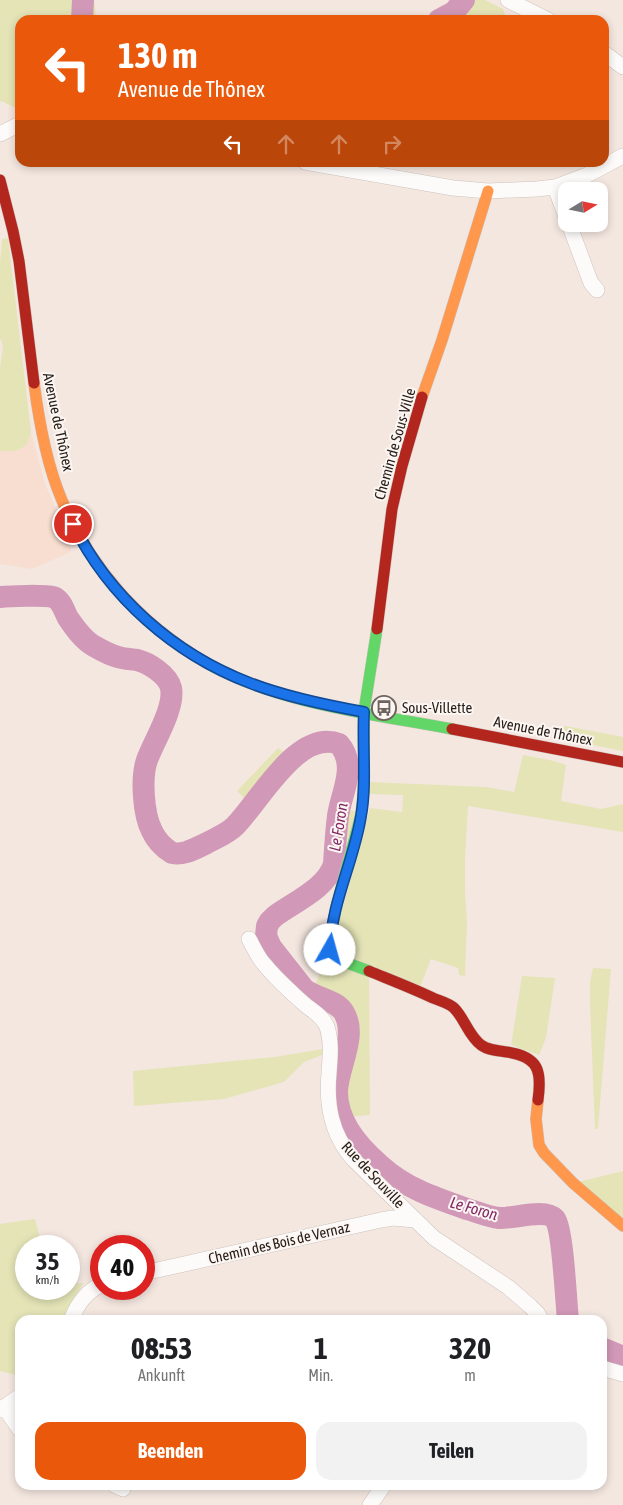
<!DOCTYPE html>
<html lang="de">
<meta charset="utf-8">
<style>
:root{--surface:#fff;--page:#f2f2f2;--text:#202124;--muted:#757577;--accent:#ea580c}
body{margin:0;font-family:"Asap Condensed",sans-serif;background:var(--page);color:var(--text);height:100vh;display:flex;flex-direction:column;font-size:19px;white-space:nowrap}
*{box-sizing:border-box;margin:0}
p{font-size:16px;color:var(--muted)}
.icon{flex:none;width:28px;height:28px;fill:none;stroke:currentColor;stroke-width:2;stroke-linecap:round;stroke-linejoin:round}
.map{position:relative;flex:1;overflow:hidden}
.panel{position:absolute;left:15px;top:1315px;width:592px;height:175px;display:flex;flex-direction:column;background:var(--surface);border-radius:15px;box-shadow:0 2px 8px #0003}
.panel>*{flex:none}
.top-card{position:absolute;left:15px;top:15px;width:594px;height:152px;border-radius:15px;box-shadow:0 2px 8px #0003;background:#ea580c;color:#fff;overflow:hidden}
.needle{width:32px;rotate:80deg}
.controls{position:absolute;left:558px;top:182px;display:grid;gap:10px}
.controls a{display:grid;place-items:center;width:50px;height:50px;border-radius:10px;background:var(--surface);box-shadow:0 2px 8px #0003;font-size:25px}
.speed{position:absolute;left:15px;top:1235px;display:flex;gap:10px;font-size:25px;font-weight:700;text-align:center}
.speed>*{display:grid;place-content:center;width:65px;height:65px;border-radius:50%;background:var(--surface);box-shadow:0 2px 8px #0003;line-height:1}
.speed small{font-size:12px;font-weight:400}
.speed .limit{border:8px solid #d22;background:#fff;color:#111}
.pin{position:absolute;display:grid;place-items:center;width:42px;height:42px;color:#fff;margin:-21px;border:2px solid #fff;border-radius:50%;box-shadow:0 1px 5px #0007}
.me{position:absolute;width:55px;margin:-28px;rotate:7deg;stroke-linejoin:round;filter:drop-shadow(0 0 4px #0008)}
.turn{display:flex;align-items:center;gap:18px;height:105px;padding:0 20px;font-size:22px}
.turn .icon{width:65px;height:65px;stroke-width:2.5}
.turn b{display:block;font-size:35px;line-height:42px}
.lanes{display:flex;align-items:center;height:48px;padding:0 20px;background:#0003;justify-content:center;gap:25px;direction:ltr}
.lanes .off{opacity:.35}
.eta{display:flex;justify-content:space-evenly;align-items:center;height:85px;text-align:center}
.eta b{font-size:30px;font-weight:700;line-height:35px}
.cta{display:flex;gap:10px;margin-top:auto;padding:10px 20px}
.cta a{flex:1;height:58px;border-radius:15px;background:var(--accent);color:#fff;font-size:20px;font-weight:700;line-height:58px;text-align:center}
.cta a+a{background:var(--page);color:var(--text)}
.map>svg:first-child{display:block}
.built{fill:#f8ded0}
.green{fill:#e4e4b7}
.lines{fill:none;stroke-linecap:round;stroke-linejoin:round}
.river{stroke:#d198b7;stroke-width:22}
.street-casing{stroke:#cdc3bd;stroke-width:16}
.fast-casing{stroke:#cdc3bd;stroke-width:12}
.slow-casing{stroke:#cdc3bd;stroke-width:12}
.jam-casing{stroke:#cdc3bd;stroke-width:12}
.street{stroke:#fdfbfa;stroke-width:15}
.fast{stroke:#63d668;stroke-width:11}
.slow{stroke:#ff974d;stroke-width:11}
.jam{stroke:#b3261e;stroke-width:11}
.route-casing{stroke:#114b97;stroke-width:12}
.route{stroke:#1a73e8;stroke-width:9}
.labels{text-anchor:middle;stroke-width:4;stroke-linejoin:round;paint-order:stroke}
.street-label{font-size:15px;fill:#261c17;stroke:#fcf6f3}
.poi-label{font-size:15px;fill:#261c17;stroke:#fcf6f3;text-anchor:start}
.water-label{font-size:16px;font-style:italic;fill:#832966;stroke:#fcf6f3}
</style>
<div class="map">
<svg width="623" height="1505" viewBox="0 0 623 1505">
<rect width="100%" height="100%" fill="#f4e7e0"/>
<path class="built" d="M31,432L45,484L70,541L71,552L32,569L0,564V451H16L27,445Z"/>
<g class="green">
<path d="M0,0H94L96,14L102,20H20V110L1,101L0,102Z"/>
<path d="M471,0H485L503,9L507,20H466L459,14Z"/>
<path d="M8,238L31,432L27,445L16,451H0V367L3,346L0,338V265L2,239Z"/>
<path d="M566,726L623,737V751L558,738L555,728Z"/>
<path d="M278,748L292,758L282,767L252,806L237,791Z"/>
<path d="M523,755L554,761L566,765L561,801L601,809L623,804V832L468,806L465,859V892L467,922L465,976L459,975L458,968L431,959L420,987L339,952L340,917L370,808L402,812L403,795L369,794V782L486,787L514,792Z"/>
<path d="M344,809L358,812L334,875Z"/>
<path d="M327,956L369,977L370,1115L348,1117L341,1089L355,1039L354,1025L350,1011L343,1003L322,990L314,988Z"/>
<path d="M593,968L611,969L598,1129H595L590,1005V982Z"/>
<path d="M522,976L555,978L546,1038L539,1055L511,1045Z"/>
<path d="M323,1049L322,1055L304,1062L284,1082L224,1099L134,1106L133,1071L275,1057Z"/>
<path d="M623,1171V1221L578,1182Z"/>
<path d="M35,1219L42,1246H26V1289H69V1284L84,1283L76,1295L64,1320H20V1376L0,1371V1224Z"/>
</g>
<g class="lines">
<g class="river">
<path d="M82,20L83,0"/>
<path d="M439,20L454,12L464,0"/>
<path d="M0,597C8,596 46,595 53,597C62,600 64,611 68,618C75,628 83,640 94,646C101,650 110,655 118,657C124,659 130,659 137,660C149,663 168,675 171,688C175,708 154,741 147,760C141,777 143,814 152,831C156,840 164,848 172,853C185,855 194,849 205,844C216,838 227,834 235,826C259,802 298,728 339,744C358,766 341,793 338,816C336,832 335,848 334,864C327,888 294,902 275,916L270,921L267,926L266,936L271,947L304,989C315,998 334,999 343,1011C359,1035 337,1068 337,1092C337,1121 359,1147 380,1165C405,1188 435,1198 467,1209C477,1212 489,1217 499,1218C513,1219 545,1208 555,1219C563,1230 566,1302 568,1320"/>
<path d="M602,1348L623,1357"/>
</g>
<defs>
<g id="street">
<path d="M508,0L548,20"/>
<path d="M604,53L623,67"/>
<path d="M0,134L20,124"/>
<path d="M305,162L453,188L488,191L537,189L555,187L587,175L623,156"/>
<path d="M555,187L566,217"/>
<path d="M569,224L591,283L597,290"/>
<path d="M249,939C254,948 258,958 265,965C276,979 290,991 303,1003C312,1011 323,1016 327,1027C332,1042 330,1058 329,1073C326,1105 331,1134 353,1159L434,1238L508,1287L530,1306L538,1314L541,1320"/>
<path d="M144,1273L381,1220L393,1218L415,1220"/>
<path d="M71,1320C77,1305 86,1291 101,1285"/>
<path d="M602,1368L623,1374"/>
<path d="M4,1407L20,1430"/>
<path d="M0,1410L20,1396"/>
<path d="M114,1485L123,1489"/>
<path d="M370,1505L384,1485"/>
</g>
<g id="fast">
<path d="M205,662C275,703 372,714 452,729"/>
<path d="M369,971L342,961L336,957L331,951L330,941L336,907L361,815L364,789V711L377,629"/>
</g>
<g id="slow">
<path d="M34,383C39,422 46,462 61,498C90,568 140,624 205,662"/>
<path d="M422,397L442,340L488,191"/>
<path d="M538,1100L536,1119L539,1145L544,1153L573,1183L623,1226"/>
</g>
<g id="jam">
<path d="M0,180L13,231L19,261L34,383"/>
<path d="M377,629L392,509L402,466L422,397"/>
<path d="M452,729L623,762"/>
<path d="M369,971C391,980 412,988 433,998C440,1001 449,1003 454,1008C465,1019 468,1035 481,1045C488,1050 498,1051 507,1052C539,1057 542,1071 538,1100"/>
</g>
</defs>
<use href="#street" class="street-casing"/>
<use href="#fast" class="fast-casing"/>
<use href="#slow" class="slow-casing"/>
<use href="#jam" class="jam-casing"/>
<use href="#street" class="street"/>
<use href="#fast" class="fast"/>
<use href="#slow" class="slow"/>
<use href="#jam" class="jam"/>
</g>
<g class="lines">
<defs>
<path id="route" d="M73,524C109,597 174,654 250,683C286,697 325,705 364,712C362,745 367,784 361,816C354,861 331,903 330,950"/>
</defs>
<use href="#route" class="route-casing"/>
<use href="#route" class="route"/>
</g>
<defs>
<symbol id="bus-ring" viewBox="-11 -11 22 22"><circle r="9.5" fill="#fcf6f3" stroke="#6e635d" stroke-width="1.5"/><path d="M-5-6H5V4H4V6H2V4H-2V6H-4V4H-5ZM-3.5-4V0h7V-4ZM-3.5 1.2v1.5H-2V1.2ZM2 1.2v1.5H3.5V1.2Z" fill="#6e635d"/></symbol>
</defs>
<g fill-rule="evenodd">
<use href="#bus-ring" x="370" y="694" width="28" height="28"/>
</g>
<g class="labels">
<g class="street-label">
<text transform="translate(58 422) rotate(78)" y="5">Avenue de Thônex</text>
<text transform="translate(395 444) rotate(-74)" y="5">Chemin de Sous-Ville</text>
<text transform="translate(543 731) rotate(11)" y="5">Avenue de Thônex</text>
<text transform="translate(373 1175) rotate(47)" y="5">Rue de Souville</text>
<text transform="translate(279 1243) rotate(-13)" y="5">Chemin des Bois de Vernaz</text>
</g>
<g class="poi-label">
<text x="402" y="713">Sous-Villette</text>
</g>
<g class="water-label">
<text transform="translate(338 827) rotate(-81)" y="6">Le Foron</text>
<text transform="translate(474 1208) rotate(16)" y="6">Le Foron</text>
</g>
</g>
</svg>
<div class="controls">
<a><svg class="needle" viewBox="-14 -14 28 28"><path d="M0-13l5 13h-10z" fill="#e53935"/><path d="M0 13l5-13h-10z" fill="#757577"/></svg></a>
</div>
<div class="speed"><div>35<small>km/h</small></div><div class="limit">40</div></div>
<div class="pin" style="left:73px;top:524px;background:#d93025"><svg class="icon" aria-label="arrive" viewBox="0 0 24 24"><path d="M6 21V4h12l-3 4 3 4H6"/></svg></div>
<svg class="me" style="left:330px;top:950px" viewBox="-20 -20 40 40"><circle r="19" fill="#fff"/><path d="M0-13L10 11 0 6-10 11z" fill="#1a73e8"/></svg>
<div class="top-card">
<div class="turn"><svg class="icon" aria-label="left" viewBox="0 0 24 24"><path d="M17 20v-9H6M10 6l-5 5 5 5"/></svg><div><b>130 m</b>Avenue de Thônex</div></div>
<div class="lanes"><svg class="icon" aria-label="left" viewBox="0 0 24 24"><path d="M17 20v-9H6M10 6l-5 5 5 5"/></svg><svg class="icon off" aria-label="ahead" viewBox="0 0 24 24"><path d="M12 20V5M6 11l6-6 6 6"/></svg><svg class="icon off" aria-label="ahead" viewBox="0 0 24 24"><path d="M12 20V5M6 11l6-6 6 6"/></svg><svg class="icon off" aria-label="right" viewBox="0 0 24 24"><path d="M7 20v-9h11M14 6l5 5-5 5"/></svg></div>
</div>
<section class="panel">
<div class="eta">
<div><b>08:53</b><p>Ankunft</p></div>
<div><b>1</b><p>Min.</p></div>
<div><b>320</b><p>m</p></div>
</div>
<div class="cta"><a>Beenden</a><a>Teilen</a></div>
</section>
</div>
